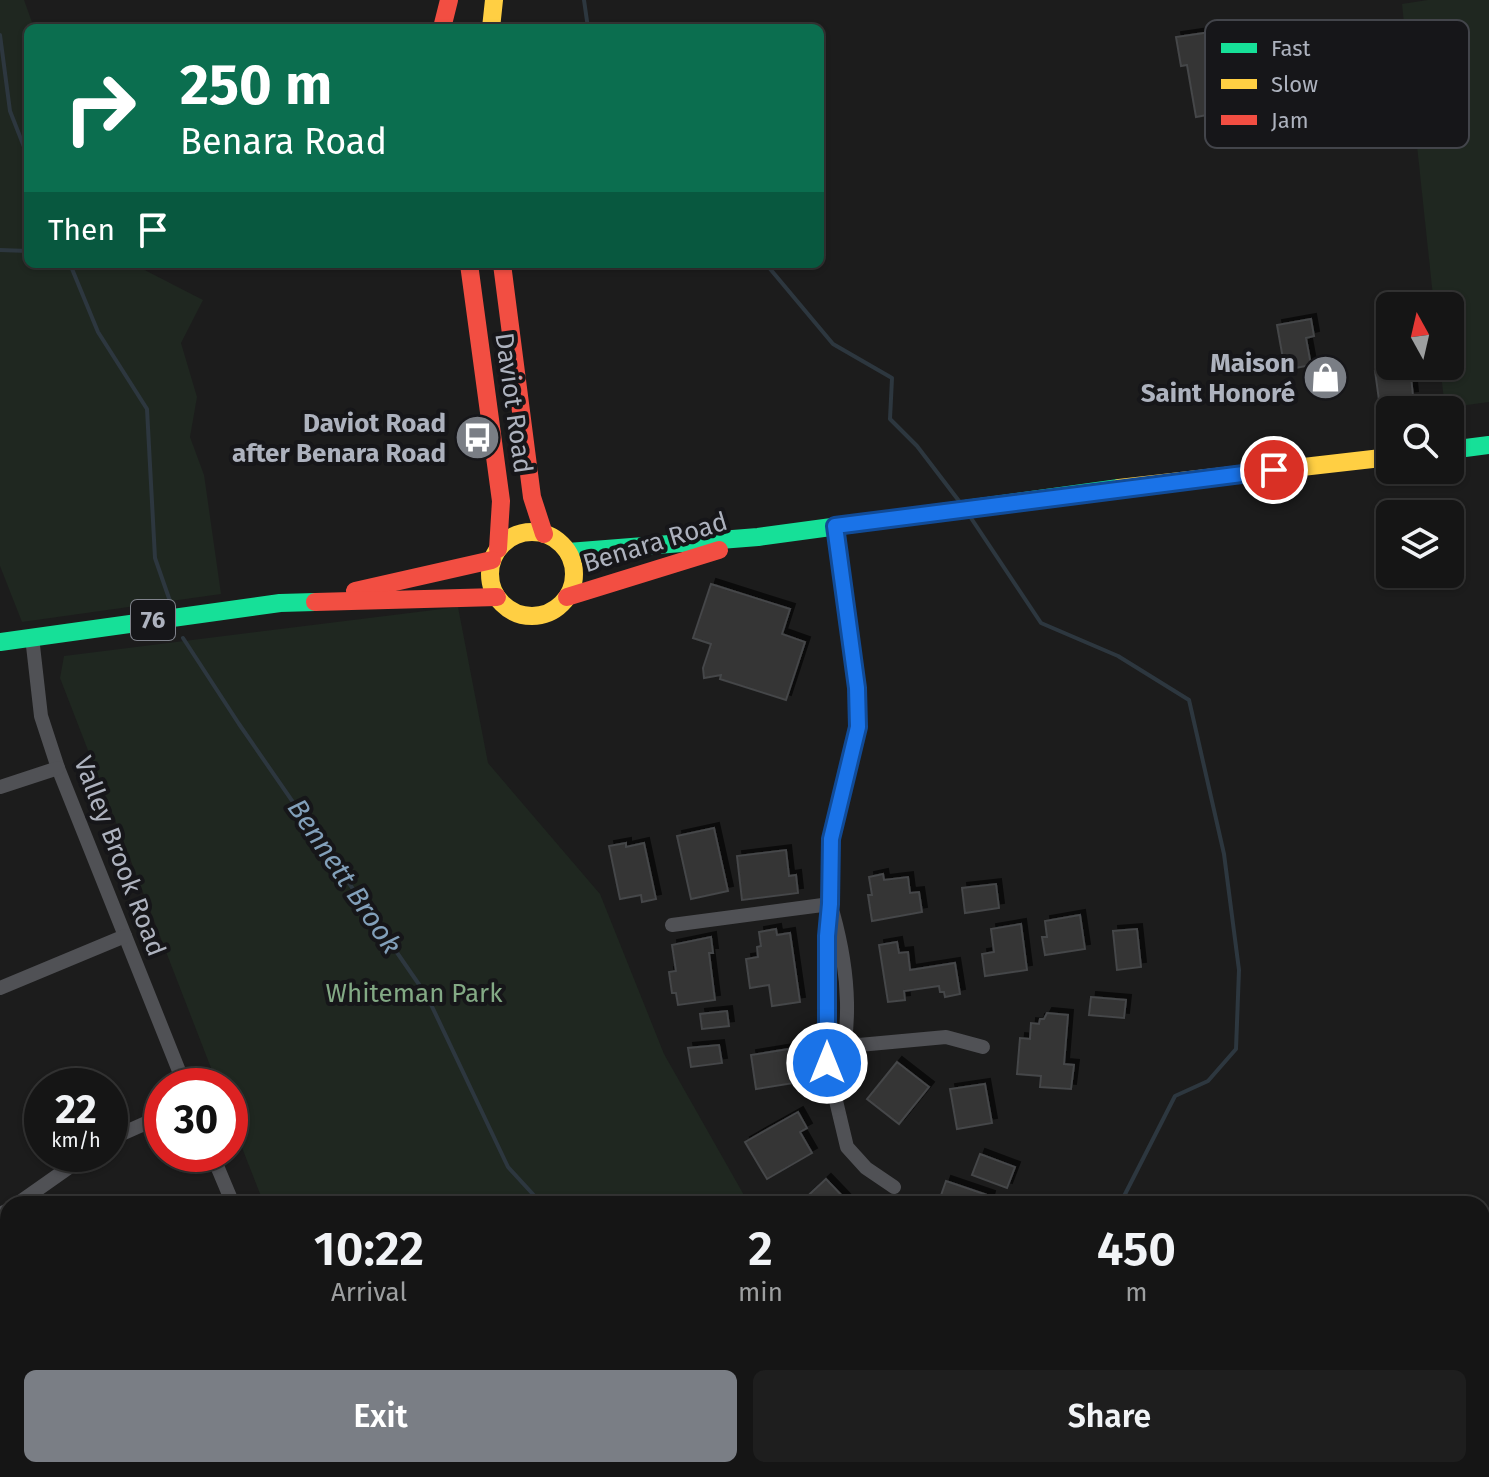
<!DOCTYPE html>
<meta charset="utf-8">
<style>
:root{--surface:#151515;--page:#1e1e1e;--text:#f1f3f6;--muted:#9d9fa0;--line:#343434;--accent:#7a7e85}
body{margin:0;font-family:"Fira Sans",sans-serif;background:var(--page);color:var(--text);height:100vh;display:flex;flex-direction:column;font-size:30px;white-space:nowrap}
*{box-sizing:border-box;margin:0}
p{font-size:26px;color:var(--muted)}
.icon{flex:none;width:44px;height:44px;fill:none;stroke:currentColor;stroke-width:2;stroke-linecap:round;stroke-linejoin:round}
.map{position:relative;flex:1;overflow:hidden}
.panel{position:absolute;left:0px;top:1196px;width:1490px;height:282px;display:flex;flex-direction:column;background:var(--surface);border-radius:24px 24px 0 0;box-shadow:0 2px 6px #0004,0 0 0 2px var(--line)}
.panel>*{flex:none}
.hud{position:absolute;left:24px;top:24px;width:800px;height:244px;border-radius:12px;box-shadow:0 2px 6px #0004,0 0 0 2px var(--line);background:#0b6e4f;color:#fff;overflow:hidden}
.needle{width:52px;rotate:352deg}
.fabs{position:absolute;left:1376px;top:292px;display:grid;gap:16px}
.fabs a{display:grid;place-items:center;width:88px;height:88px;border-radius:12px;background:var(--surface);box-shadow:0 2px 6px #0004,0 0 0 2px var(--line);font-size:40px}
.speed{position:absolute;left:24px;top:1068px;display:flex;gap:16px;font-size:40px;font-weight:700;text-align:center}
.speed>*{display:grid;place-content:center;width:104px;height:104px;border-radius:50%;background:var(--surface);box-shadow:0 2px 6px #0004,0 0 0 2px var(--line);line-height:1}
.speed small{font-size:20px;font-weight:400}
.speed .limit{border:12px solid #d22;background:#fff;color:#111}
.pin{position:absolute;display:grid;place-items:center;width:68px;height:68px;color:#fff;margin:-34px;border:4px solid #fff;border-radius:50%;box-shadow:0 2px 8px #0007}
.me{position:absolute;width:88px;margin:-44px;rotate:0deg;stroke-linejoin:round;filter:drop-shadow(0 0 6px #0008)}
.turn{display:flex;align-items:center;gap:28px;height:168px;padding:0 24px;font-size:36px}
.turn .icon{width:104px;height:104px;stroke-width:2.5}
.turn b{display:block;font-size:56px;line-height:68px}
.then{display:flex;align-items:center;height:76px;padding:0 24px;background:#0003;gap:16px;font-size:30px}
.eta{display:flex;justify-content:space-evenly;align-items:center;height:136px;text-align:center}
.eta b{font-size:48px;font-weight:600;line-height:56px}
.button{display:flex;gap:16px;margin-top:auto;padding:16px 24px}
.button a{flex:1;height:92px;border-radius:12px;background:var(--accent);color:#fff;font-size:32px;font-weight:600;line-height:92px;text-align:center}
.button a+a{background:var(--page);color:var(--text)}
.map>svg:first-child{display:block}
.green{fill:#1f2720}
.lines{fill:none;stroke-linecap:round;stroke-linejoin:round}
.stream{stroke:#2d373f;stroke-width:4}
.building{fill:#343434;stroke:#454648;stroke-width:2;filter:url(#shadow)}
.street{stroke:#505155;stroke-width:14}
.fast{stroke:#16e098;stroke-width:18}
.slow{stroke:#ffcf43;stroke-width:18}
.jam{stroke:#f24e42;stroke-width:18}
.route-casing{stroke:#114b97;stroke-width:20}
.route{stroke:#1a73e8;stroke-width:14}
.labels{text-anchor:middle;stroke-width:8;stroke-linejoin:round;paint-order:stroke}
.shield{fill:#161619;stroke:#80838c;stroke-width:2}
.shield-label{font-size:24px;font-weight:bold;fill:#adb2be}
.poi-label{font-size:26px;font-weight:bold;fill:#adb2be;stroke:#161619;text-anchor:end}
.street-label{font-size:26px;fill:#adb2be;stroke:#161619}
.park-label{font-size:26px;fill:#83aa85;stroke:#161619}
.water-label{font-size:28px;font-style:italic;fill:#82a0ba;stroke:#161619}
.key{fill:#161619;stroke:#43454b;stroke-width:2}
.key-label{font-size:22px;fill:#adb2be}
</style>
<div class="map">
<svg width="1489" height="1477" viewBox="0 0 1489 1477">
<defs>
<filter id="shadow"><feDropShadow dx="5" dy="-5" stdDeviation="0" flood-color="#0009"/></filter>
</defs>
<rect width="100%" height="100%" fill="#1c1c1c"/>
<g class="green">
<path d="M0,0H24L34,28H28V264H133L203,300L181,343L197,397L190,437L204,475L221,594L22,622L0,566Z"/>
<path d="M1428,0H1489V402L1445,408L1440,366H1450V306H1434L1402,4Z"/>
<path d="M458,607L488,763L600,894L664,1054L749,1204H264L230,1117V1086H218L60,678L64,656Z"/>
<path d="M1489,1371V1477H261L265,1470H1482V1372Z"/>
</g>
<g class="lines">
<g class="stream">
<path d="M584,0L588,28"/>
<path d="M0,35L10,111L28,157"/>
<path d="M0,250L28,251"/>
<path d="M70,264L98,332L147,409L155,558L171,604"/>
<path d="M766,264L833,344L892,378L890,419L917,446L959,501"/>
<path d="M969,515L1041,623L1118,656L1189,700L1224,854L1239,970L1236,1049L1208,1081L1175,1096L1120,1204"/>
<path d="M183,638L239,724L427,996L508,1167L542,1204"/>
<path d="M665,1470L668,1476"/>
</g>
</g>
<g class="building">
<path d="M1218,31L1222,58L1230,57L1239,109L1196,117L1187,65L1181,66L1176,37Z"/>
<path d="M1311,319L1314,336L1306,338L1311,365L1285,370L1277,325Z"/>
<path d="M1410,367L1413,396L1379,400L1375,371Z"/>
<path d="M711,584L790,609L782,634L805,642L786,700L720,679L721,675L704,678L703,668L711,644L693,638Z"/>
<path d="M714,828L728,891L691,899L677,836Z"/>
<path d="M626,843V847L644,843L656,899L642,902L641,895L620,899L609,846Z"/>
<path d="M786,850L789,876L796,875L798,893L742,900L737,856Z"/>
<path d="M883,874L884,880L908,877L910,893L919,892L922,912L872,921L868,895H872L869,877Z"/>
<path d="M996,884L999,908L965,913L962,888Z"/>
<path d="M1080,915L1085,949L1045,955L1042,937H1047L1045,921Z"/>
<path d="M1021,924L1027,970L985,976L982,954L994,952L991,929Z"/>
<path d="M776,929L777,935L790,933L800,1002L772,1006L769,985L750,988L746,959L758,957L757,947L761,946L759,932Z"/>
<path d="M1137,929L1141,967L1117,970L1113,931Z"/>
<path d="M711,937L713,953H709L715,1000L678,1005L676,993H672L669,972L676,971L672,945Z"/>
<path d="M897,942L899,953L908,952L910,970L955,963L960,994L945,997L944,992H940L939,986L904,991L905,1000L888,1002L879,945Z"/>
<path d="M1091,997L1126,1000L1124,1018L1089,1015Z"/>
<path d="M727,1011L729,1026L702,1029L700,1014Z"/>
<path d="M1047,1013L1068,1015L1064,1064L1074,1065L1071,1089L1040,1087L1041,1076L1017,1074L1020,1038L1030,1039L1031,1023L1039,1024L1040,1019H1044Z"/>
<path d="M719,1045L722,1063L691,1067L688,1048Z"/>
<path d="M795,1048L800,1082L756,1089L751,1055Z"/>
<path d="M897,1062L929,1087L899,1124L867,1099Z"/>
<path d="M985,1084L992,1123L957,1129L950,1089Z"/>
<path d="M798,1112L807,1128L800,1132L812,1153L767,1179L745,1142Z"/>
<path d="M980,1154L1015,1167L1007,1188L972,1175Z"/>
<path d="M826,1179L850,1204H799Z"/>
<path d="M946,1181L990,1196L988,1204H938Z"/>
</g>
<g class="lines">
<g class="street">
<path d="M835,526L857,688L858,727L831,839L830,904L827,936V1063L847,1147L866,1168L894,1187"/>
<path d="M32,637L41,716L58,768L185,1086"/>
<path d="M0,787L58,768"/>
<path d="M833,913C851,978 851,1027 837,1093"/>
<path d="M672,925L830,904"/>
<path d="M0,988L125,936"/>
<path d="M839,1037L859,1045L946,1037L983,1047"/>
<path d="M110,1139L162,1116"/>
<path d="M212,1154L233,1204"/>
<path d="M17,1204L88,1154"/>
<path d="M0,1214L8,1210"/>
<path d="M0,1460L8,1459"/>
</g>
<g class="fast">
<path d="M1450,450L1489,445"/>
<path d="M568,552L758,537L1119,488"/>
<path d="M0,642L280,603L315,602"/>
</g>
<g class="slow">
<path d="M491,28L494,0"/>
<path d="M1119,488L1390,457"/>
<circle cx="532" cy="574" r="42"/>
</g>
<g class="jam">
<path d="M442,28L449,0"/>
<path d="M469,264L501,501L498,549"/>
<path d="M502,264L532,497L544,534"/>
<path d="M355,591L492,560"/>
<path d="M567,597L719,550"/>
<path d="M315,602L497,597"/>
</g>
</g>
<g class="lines">
<defs>
<path id="route" d="M827,1063V936L830,904L831,839L858,727L857,688L835,526L1274,470"/>
</defs>
<use href="#route" class="route-casing"/>
<use href="#route" class="route"/>
</g>
<defs>
<symbol id="shop-disc" viewBox="-11 -11 22 22"><circle r="9.5" fill="#7a7e85" stroke="#161619"/><path d="M-5-2.5h2.3a2.7 3.5 0 0 1 5.4 0H5L5.5 6h-11ZM-1.5-2.5h3a1.5 2.3 0 0 0-3 0Z" fill="#fff"/></symbol>
<symbol id="bus-disc" viewBox="-11 -11 22 22"><circle r="9.5" fill="#7a7e85" stroke="#161619"/><path d="M-5-6H5V4H4V6H2V4H-2V6H-4V4H-5ZM-3.5-4V0h7V-4ZM-3.5 1.2v1.5H-2V1.2ZM2 1.2v1.5H3.5V1.2Z" fill="#fff"/></symbol>
</defs>
<g fill-rule="evenodd">
<use href="#shop-disc" x="1300" y="352" width="51" height="51"/>
<use href="#bus-disc" x="452" y="412" width="51" height="51"/>
</g>
<g class="labels">
<rect class="shield" x="131" y="600" width="44" height="40" rx="6"/>
<g class="shield-label">
<text x="153" y="628">76</text>
</g>
<g class="poi-label">
<text x="1295" y="372">Maison<tspan x="1295" dy="30">Saint Honoré</tspan></text>
<text x="446" y="432">Daviot Road<tspan x="446" dy="30">after Benara Road</tspan></text>
</g>
<g class="street-label">
<text transform="translate(514 403) rotate(82)" y="9">Daviot Road</text>
<text transform="translate(655 542) rotate(-17)" y="9">Benara Road</text>
<text transform="translate(120 856) rotate(69)" y="9">Valley Brook Road</text>
</g>
<g class="park-label">
<text x="414" y="1002">Whiteman Park</text>
</g>
<g class="water-label">
<text transform="translate(345 876) rotate(56)" y="10">Bennett Brook</text>
</g>
</g>
<rect x="1205" y="20" width="264" height="128" rx="12" class="key"/>
<rect x="1221" y="43" width="36" height="10" fill="#16e098"/>
<rect x="1221" y="79" width="36" height="10" fill="#ffcf43"/>
<rect x="1221" y="115" width="36" height="10" fill="#f24e42"/>
<g class="key-label">
<text x="1271" y="56">Fast</text>
<text x="1271" y="92">Slow</text>
<text x="1271" y="128">Jam</text>
</g>
</svg>
<div class="fabs">
<a><svg class="needle" viewBox="-14 -14 28 28"><path d="M0-13l5 13h-10z" fill="#e53935"/><path d="M0 13l5-13h-10z" fill="#9d9fa0"/></svg></a>
<a><svg class="icon" aria-label="search" viewBox="0 0 24 24"><circle cx="10" cy="10" r="6"/><path d="M15 15l6 6"/></svg></a>
<a><svg class="icon" aria-label="layers" viewBox="0 0 24 24"><path d="M12 4l9 5-9 5-9-5zM3 14l9 5 9-5"/></svg></a>
</div>
<div class="speed"><div>22<small>km/h</small></div><div class="limit">30</div></div>
<div class="pin" style="left:1274px;top:470px;background:#d93025"><svg class="icon" aria-label="arrive" viewBox="0 0 24 24"><path d="M6 21V4h12l-3 4 3 4H6"/></svg></div>
<svg class="me" style="left:827px;top:1063px" viewBox="-20 -20 40 40"><circle r="17" fill="#1a73e8" stroke="#fff" stroke-width="3"/><path d="M0-11L8 9 0 5-8 9z" fill="#fff"/></svg>
<div class="hud">
<div class="turn"><svg class="icon" aria-label="right" viewBox="0 0 24 24"><path d="M7 20v-9h11M14 6l5 5-5 5"/></svg><div><b>250 m</b>Benara Road</div></div>
<div class="then">Then<svg class="icon" aria-label="arrive" viewBox="0 0 24 24"><path d="M6 21V4h12l-3 4 3 4H6"/></svg></div>
</div>
<section class="panel">
<div class="eta">
<div><b>10:22</b><p>Arrival</p></div>
<div><b>2</b><p>min</p></div>
<div><b>450</b><p>m</p></div>
</div>
<div class="button"><a>Exit</a><a>Share</a></div>
</section>
</div>
